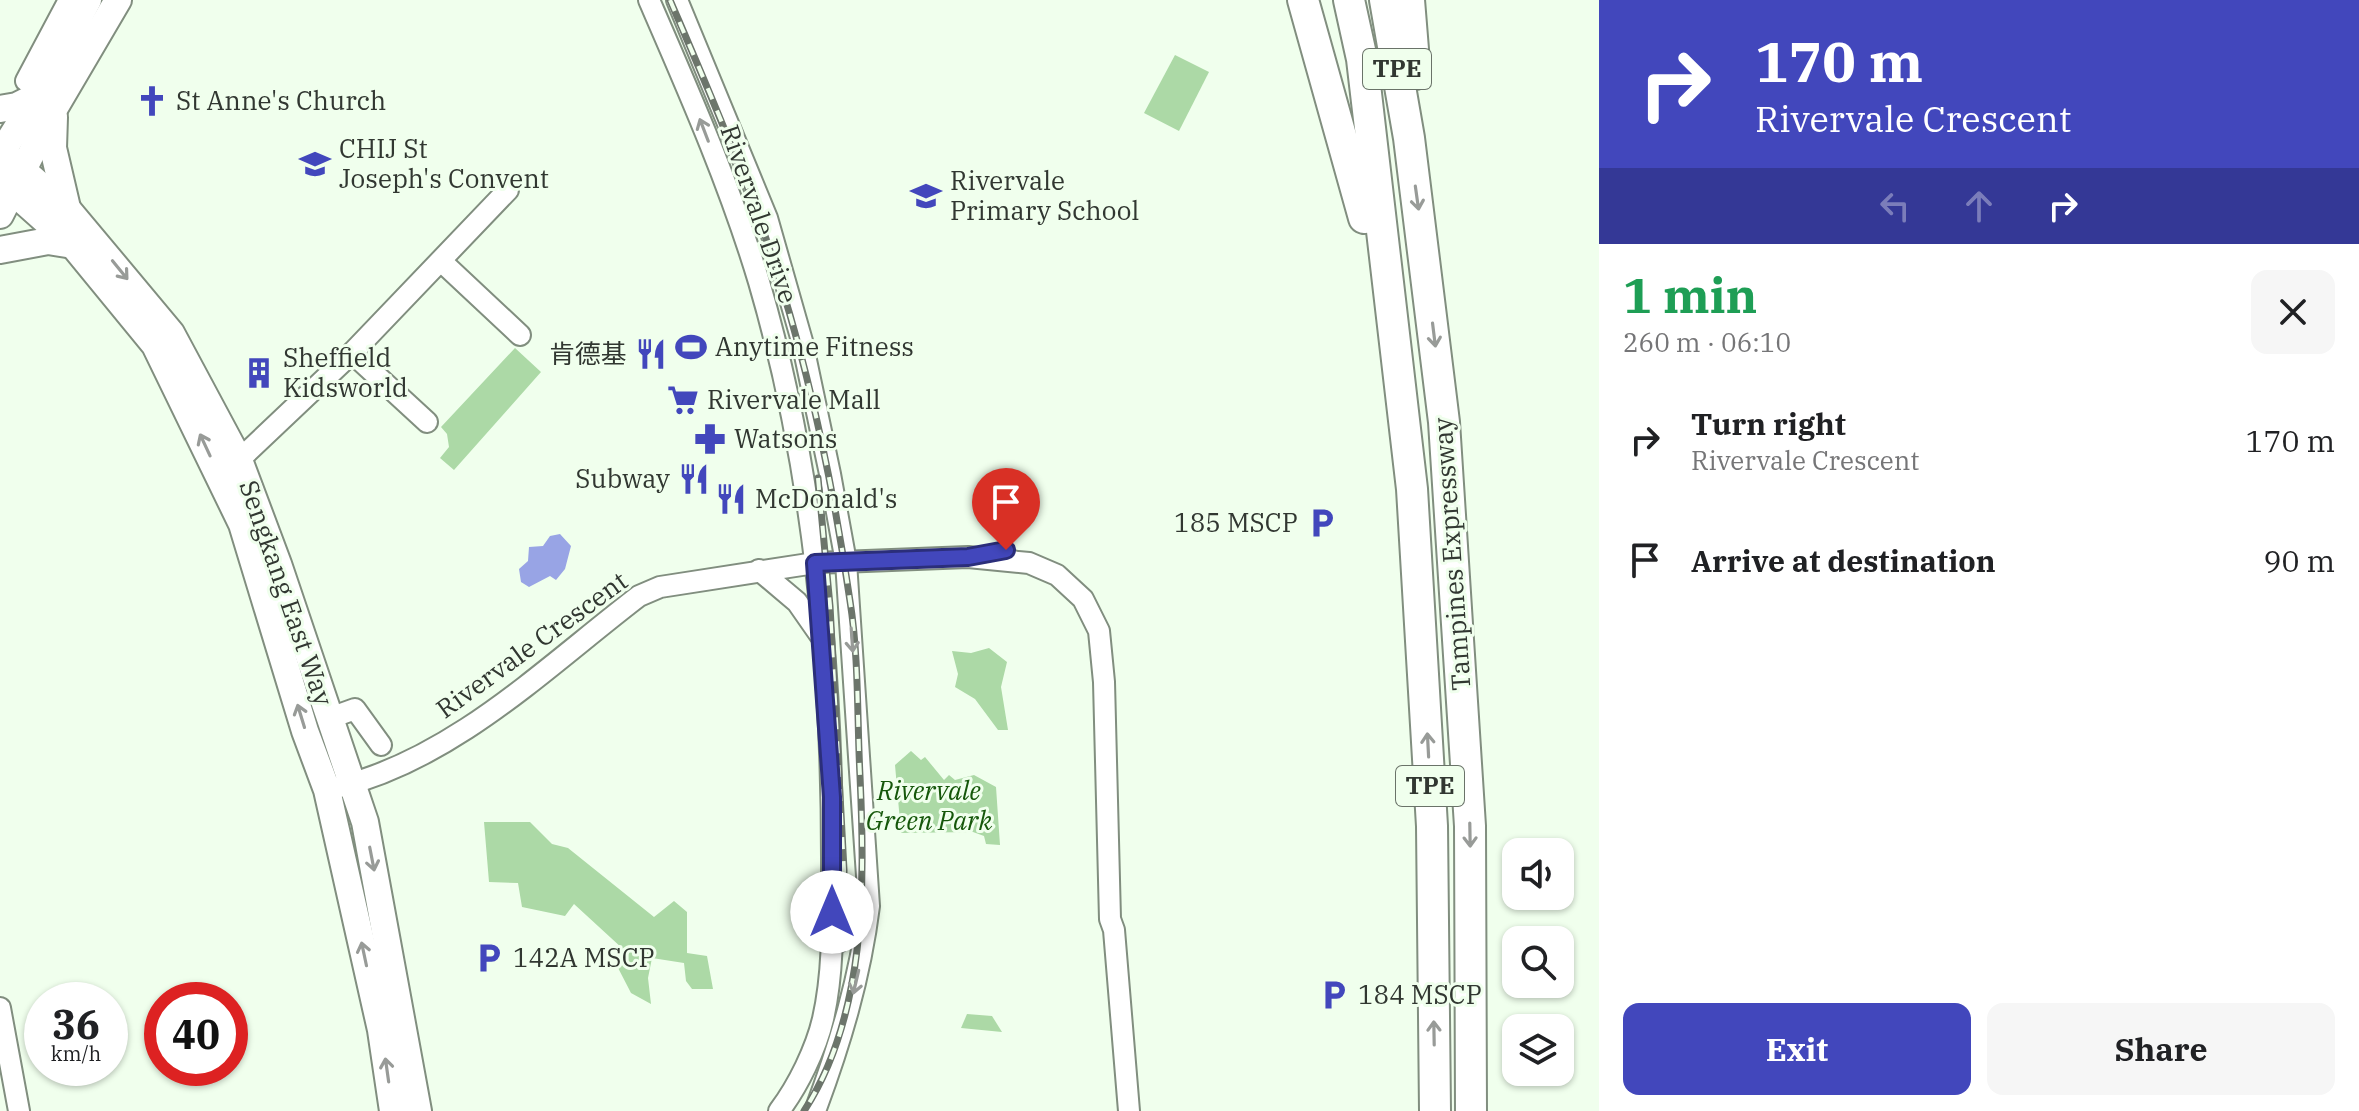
<!DOCTYPE html>
<meta charset="utf-8">
<style>
:root{--surface:#fff;--page:#f6f6f6;--text:#202124;--muted:#757577;--accent:#4247bc}
body{margin:0;font-family:"IBM Plex Serif","Noto Sans SC",serif;background:var(--page);color:var(--text);height:100vh;display:flex;flex-direction:column;font-size:30px;white-space:nowrap}
*{box-sizing:border-box;margin:0}
p{font-size:26px;color:var(--muted)}
.icon{flex:none;width:44px;height:44px;fill:none;stroke:currentColor;stroke-width:2;stroke-linecap:round;stroke-linejoin:round}
.map{position:relative;flex:1;overflow:hidden}
.side{display:flex;flex-direction:column;background:var(--surface);width:760px}
.side>*{flex:none}
.guide{background:#4247bc;color:#fff;overflow:hidden}
.fabs{position:absolute;left:1502px;top:838px;display:grid;gap:16px}
.fabs a{display:grid;place-items:center;width:72px;height:72px;border-radius:16px;background:var(--surface);box-shadow:0 2px 6px #0004;font-size:40px}
.speed{position:absolute;left:24px;top:982px;display:flex;gap:16px;font-size:40px;font-weight:700;text-align:center}
.speed>*{display:grid;place-content:center;width:104px;height:104px;border-radius:50%;background:var(--surface);box-shadow:0 2px 6px #0004;line-height:1}
.speed small{font-size:20px;font-weight:400}
.speed .limit{border:12px solid #d22;background:#fff;color:#111}
.pin{position:absolute;display:grid;place-items:center;width:68px;height:68px;color:#fff;margin:-82px -34px;border-radius:50% 50% 50% 0;rotate:-45deg;box-shadow:0 0 8px #0007}
.pin .icon{rotate:45deg}
.me{position:absolute;width:88px;margin:-44px;rotate:0deg;stroke-linejoin:round;filter:drop-shadow(0 0 6px #0008)}
.turn{display:flex;align-items:center;gap:28px;height:168px;padding:0 24px;font-size:36px}
.turn .icon{width:104px;height:104px;stroke-width:2.5}
.turn b{display:block;font-size:56px;line-height:68px}
.lanes{display:flex;align-items:center;height:76px;padding:0 24px;background:#0003;justify-content:center;gap:40px;direction:ltr}
.lanes .off{opacity:.35}
.round{display:grid;place-items:center;flex:none;width:84px;height:84px;border-radius:16px;background:var(--page)}
.overview{display:flex;align-items:center;justify-content:space-between;height:136px;padding:0 24px}
h1{font-size:48px;font-weight:700;line-height:60px;color:#1e9e55}
.action{display:flex;gap:16px;margin-top:auto;padding:16px 24px}
.action a{flex:1;height:92px;border-radius:16px;background:var(--accent);color:#fff;font-size:32px;font-weight:700;line-height:92px;text-align:center}
.action a+a{background:var(--page);color:var(--text)}
ul{padding:0;list-style:none}
li{display:flex;align-items:center;gap:24px;height:120px;padding:0 24px}
li div{flex:1}
li b{display:block;font-size:30px}
li em{font-style:normal}
main{display:flex;flex:1;min-height:0}
.map>svg:first-child{display:block}
.green{fill:#acd9a6}
.water{fill:#98a4e5}
.lines{fill:none;stroke-linecap:round;stroke-linejoin:round}
.minor-casing{stroke:#818e7f;stroke-width:24}
.major-casing{stroke:#818e7f;stroke-width:30}
.highway-casing{stroke:#818e7f;stroke-width:34}
.minor{stroke:#fff;stroke-width:20}
.major{stroke:#fff;stroke-width:26}
.highway{stroke:#fff;stroke-width:30}
.rail-casing{stroke:#6c756b;stroke-width:7}
.rail{stroke:#f0ffed;stroke-width:4;stroke-dasharray:12;stroke-linecap:butt}
.oneway{stroke:#989b98}
.route-casing{stroke:#2b2e7a;stroke-width:20}
.route{stroke:#4247bc;stroke-width:14}
.labels{text-anchor:middle;stroke-width:6;stroke-linejoin:round;paint-order:stroke}
.shield{fill:#f0ffed;stroke:#6a7369;stroke-width:2}
.shield-label{font-size:24px;font-weight:bold;fill:#313731}
.poi-label{font-size:26px;fill:#313731;stroke:#f0ffed;text-anchor:start}
.street-label{font-size:26px;fill:#313731;stroke:#f0ffed}
.park-label{font-size:26px;font-style:italic;fill:#15570a;stroke:#f0ffed}
</style>
<main>
<div class="map">
<svg width="1599" height="1111" viewBox="0 0 1599 1111">
<rect width="100%" height="100%" fill="#f0ffed"/>
<g class="green">
<path d="M1175,55L1209,72L1179,131L1144,113Z"/>
<path d="M515,348L541,372L454,470L440,458L449,447L447,434L441,427Z"/>
<path d="M989,648L1007,662L1001,687L1008,730H998L975,699L955,687L958,674L952,651L971,653Z"/>
<path d="M911,751L921,760L925,757L944,780L949,775L955,780L974,775L996,787L1000,845L986,844L984,836L973,832L901,833L895,765Z"/>
<path d="M484,822H530L552,844L568,848L654,917L674,901L687,912V953L707,956L713,989H692L686,981L684,963L652,958L648,978L651,1004L631,993L615,962L623,949L574,904L565,916L522,907L518,883L489,882Z"/>
<path d="M967,1014L992,1016L1002,1032L961,1028Z"/>
</g>
<path class="water" d="M560,534L571,546L565,569L556,580L550,576L529,587L521,582L519,569L528,561L529,547L543,546L550,536Z"/>
<g class="lines">
<defs>
<g id="minor">
<path d="M649,0C689,92 730,185 759,282C813,466 832,665 832,856C832,909 835,966 823,1019C816,1049 798,1086 779,1111"/>
<path d="M677,0L767,218L802,341L830,474L846,562L869,906C860,978 840,1044 815,1111"/>
<path d="M26,81L69,0"/>
<path d="M441,261L520,335"/>
<path d="M352,353L427,422"/>
<path d="M239,460L352,353L508,190"/>
<path d="M759,570L797,602L820,635"/>
<path d="M330,718L355,709L381,745"/>
<path d="M339,787C455,758 546,667 639,596L660,587L815,563L968,557L1029,563L1057,575L1083,599L1099,631L1104,682L1110,919L1114,930L1129,1111"/>
<path d="M0,1008L19,1111"/>
</g>
<g id="major">
<path d="M0,109L17,106L37,96"/>
<path d="M54,117L53,148L67,208"/>
<path d="M0,150L69,211L171,333L239,460L278,564L365,822L418,1111"/>
<path d="M0,155L37,96L88,0"/>
<path d="M0,180L73,245L155,345L242,524L305,731L327,790L381,1030L393,1111"/>
<path d="M0,215L54,109L118,0"/>
<path d="M0,250L48,241L73,245"/>
</g>
<g id="highway">
<path d="M1303,0L1364,218"/>
<path d="M1349,0L1362,59L1412,489L1432,826L1435,1111"/>
<path d="M1385,0L1409,138L1444,422L1470,826L1471,1111"/>
<path d="M1409,0L1415,74"/>
</g>
</defs>
<use href="#minor" class="minor-casing"/>
<use href="#major" class="major-casing"/>
<use href="#highway" class="highway-casing"/>
<use href="#minor" class="minor"/>
<use href="#major" class="major"/>
<use href="#highway" class="highway"/>
<defs>
<g id="rail">
<path d="M670,0C700,70 731,141 757,213C802,337 831,470 850,601C859,658 857,719 860,776C865,886 866,1016 804,1111"/>
<path d="M818,478L830,606L844,870L843,949"/>
</g>
</defs>
<use href="#rail" class="rail-casing"/>
<use href="#rail" class="rail"/>
</g>
<defs><path id="oneway-shaft" d="M-6 0H5M1.5-3L5.5 0L1.5 3" fill="none" stroke-width="1.6" stroke-linecap="round" stroke-linejoin="round" transform="scale(2)"/></defs>
<g class="oneway">
<use href="#oneway-shaft" transform="translate(704 130) rotate(-111)"/>
<use href="#oneway-shaft" transform="translate(1417 198) rotate(82)"/>
<use href="#oneway-shaft" transform="translate(120 270) rotate(51)"/>
<use href="#oneway-shaft" transform="translate(1434 335) rotate(83)"/>
<use href="#oneway-shaft" transform="translate(205 445) rotate(-115)"/>
<use href="#oneway-shaft" transform="translate(852 640) rotate(86)"/>
<use href="#oneway-shaft" transform="translate(301 716) rotate(-107)"/>
<use href="#oneway-shaft" transform="translate(1428 745) rotate(-93)"/>
<use href="#oneway-shaft" transform="translate(1470 835) rotate(89)"/>
<use href="#oneway-shaft" transform="translate(372 859) rotate(79)"/>
<use href="#oneway-shaft" transform="translate(364 954) rotate(-102)"/>
<use href="#oneway-shaft" transform="translate(856 982) rotate(103)"/>
<use href="#oneway-shaft" transform="translate(1434 1033) rotate(-91)"/>
<use href="#oneway-shaft" transform="translate(387 1070) rotate(-98)"/>
</g>
<g class="lines">
<defs>
<path id="route" d="M832,912V797L815,563L968,557L1006,550"/>
</defs>
<use href="#route" class="route-casing"/>
<use href="#route" class="route"/>
</g>
<defs>
<symbol id="church-bare" viewBox="-9 -9 18 18"><path d="M-1.2-6h2.4v3.5h3.3v2.4h-3.3V6h-2.4V-.1h-3.3v-2.4h3.3Z" fill="#4247bc" stroke="#f0ffed" stroke-width="2.5" paint-order="stroke"/></symbol>
<symbol id="school-bare" viewBox="-9 -9 18 18"><path d="M0-5L7-2L0 1L-7-2ZM-4 1L0 2.5L4 1V4Q0 6-4 4Z" fill="#4247bc" stroke="#f0ffed" stroke-width="2.5" paint-order="stroke"/></symbol>
<symbol id="stadium-bare" viewBox="-9 -9 18 18"><path d="M0-5a6.5 5 0 1 0 0 10a6.5 5 0 1 0 0-10ZM-3.5-1.8h7v3.6h-7Z" fill="#4247bc" stroke="#f0ffed" stroke-width="2.5" paint-order="stroke"/></symbol>
<symbol id="restaurant-bare" viewBox="-9 -9 18 18"><path d="M-5-6h1v4h1v-4h1v4h1v-4h1v5L-1.5 .5V6h-2V.5L-5-1ZM5-6V6H3V1.5H1.5Q1.5-4 5-6Z" fill="#4247bc" stroke="#f0ffed" stroke-width="2.5" paint-order="stroke"/></symbol>
<symbol id="building-bare" viewBox="-9 -9 18 18"><path d="M-4-6H4V6H1V3H-1V6H-4ZM-2.5-4.3h1.7v1.8h-1.7ZM.8-4.3h1.7v1.8H.8ZM-2.5-1h1.7V.8h-1.7ZM.8-1h1.7V.8H.8Z" fill="#4247bc" stroke="#f0ffed" stroke-width="2.5" paint-order="stroke"/></symbol>
<symbol id="supermarket-bare" viewBox="-9 -9 18 18"><path d="M-6-5.5h2.5l.6 2H6L4.5 2H-2.5L-4.4-4H-6ZM-1.5 3.2a1.3 1.3 0 1 0 .1 0ZM3 3.2a1.3 1.3 0 1 0 .1 0Z" fill="#4247bc" stroke="#f0ffed" stroke-width="2.5" paint-order="stroke"/></symbol>
<symbol id="pharmacy-bare" viewBox="-9 -9 18 18"><path d="M-2-6h4v4h4v4h-4v4h-4v-4h-4v-4h4Z" fill="#4247bc" stroke="#f0ffed" stroke-width="2.5" paint-order="stroke"/></symbol>
<symbol id="parking-bare" viewBox="-9 -9 18 18"><path d="M-3.5-5.5H1a3.5 3.5 0 0 1 0 7H-1V5.5H-3.5ZM-1-3.4V-.6H.8a1.4 1.4 0 0 0 0-2.8Z" fill="#4247bc" stroke="#f0ffed" stroke-width="2.5" paint-order="stroke"/></symbol>
</defs>
<g fill-rule="evenodd">
<use href="#church-bare" x="130" y="79" width="44" height="44"/>
<use href="#school-bare" x="293" y="142" width="44" height="44"/>
<use href="#school-bare" x="904" y="174" width="44" height="44"/>
<use href="#stadium-bare" x="669" y="325" width="44" height="44"/>
<use href="#restaurant-bare" x="629" y="332" width="44" height="44"/>
<use href="#building-bare" x="237" y="351" width="44" height="44"/>
<use href="#supermarket-bare" x="661" y="378" width="44" height="44"/>
<use href="#pharmacy-bare" x="688" y="417" width="44" height="44"/>
<use href="#restaurant-bare" x="672" y="457" width="44" height="44"/>
<use href="#restaurant-bare" x="709" y="477" width="44" height="44"/>
<use href="#parking-bare" x="1300" y="501" width="44" height="44"/>
<use href="#parking-bare" x="467" y="936" width="44" height="44"/>
<use href="#parking-bare" x="1312" y="973" width="44" height="44"/>
</g>
<g class="labels">
<g class="shield">
<rect x="1363" y="49" width="68" height="40" rx="6"/>
<rect x="1396" y="766" width="68" height="40" rx="6"/>
</g>
<g class="shield-label">
<text x="1397" y="77">TPE</text>
<text x="1430" y="794">TPE</text>
</g>
<g class="poi-label">
<text x="176" y="110">St Anne's Church</text>
<text x="339" y="158">CHIJ St<tspan x="339" dy="30">Joseph's Convent</tspan></text>
<text x="950" y="190">Rivervale<tspan x="950" dy="30">Primary School</tspan></text>
<text x="715" y="356">Anytime Fitness</text>
<text x="627" y="363" text-anchor="end">肯德基</text>
<text x="283" y="367">Sheffield<tspan x="283" dy="30">Kidsworld</tspan></text>
<text x="707" y="409">Rivervale Mall</text>
<text x="734" y="448">Watsons</text>
<text x="670" y="488" text-anchor="end">Subway</text>
<text x="755" y="508">McDonald's</text>
<text x="1298" y="532" text-anchor="end">185 MSCP</text>
<text x="513" y="967">142A MSCP</text>
<text x="1358" y="1004">184 MSCP</text>
</g>
<g class="street-label">
<text transform="translate(759 214) rotate(71)" y="9">Rivervale Drive</text>
<text transform="translate(1452 554) rotate(-94)" y="9">Tampines Expressway</text>
<text transform="translate(286 593) rotate(71)" y="9">Sengkang East Way</text>
<text transform="translate(532 645) rotate(-36)" y="9">Rivervale Crescent</text>
</g>
<g class="park-label">
<text x="929" y="800">Rivervale<tspan x="929" dy="30">Green Park</tspan></text>
</g>
</g>
</svg>
<div class="fabs">
<a><svg class="icon" aria-label="sound" viewBox="0 0 24 24"><path d="M4 9h4l5-4v14l-5-4H4zM17 9q2 3 0 6"/></svg></a>
<a><svg class="icon" aria-label="search" viewBox="0 0 24 24"><circle cx="10" cy="10" r="6"/><path d="M15 15l6 6"/></svg></a>
<a><svg class="icon" aria-label="layers" viewBox="0 0 24 24"><path d="M12 4l9 5-9 5-9-5zM3 14l9 5 9-5"/></svg></a>
</div>
<div class="speed"><div>36<small>km/h</small></div><div class="limit">40</div></div>
<div class="pin" style="left:1006px;top:550px;background:#d93025"><svg class="icon" aria-label="arrive" viewBox="0 0 24 24"><path d="M6 21V4h12l-3 4 3 4H6"/></svg></div>
<svg class="me" style="left:832px;top:912px" viewBox="-20 -20 40 40"><circle r="19" fill="#fff"/><path d="M0-13L10 11 0 6-10 11z" fill="#4247bc"/></svg>
</div>
<section class="side">
<div class="guide">
<div class="turn"><svg class="icon" aria-label="right" viewBox="0 0 24 24"><path d="M7 20v-9h11M14 6l5 5-5 5"/></svg><div><b>170 m</b>Rivervale Crescent</div></div>
<div class="lanes"><svg class="icon off" aria-label="left" viewBox="0 0 24 24"><path d="M17 20v-9H6M10 6l-5 5 5 5"/></svg><svg class="icon off" aria-label="ahead" viewBox="0 0 24 24"><path d="M12 20V5M6 11l6-6 6 6"/></svg><svg class="icon" aria-label="right" viewBox="0 0 24 24"><path d="M7 20v-9h11M14 6l5 5-5 5"/></svg></div>
</div>
<div class="overview"><div><h1>1 min</h1><p>260 m · 06:10</p></div><a class="round"><svg class="icon" aria-label="close" viewBox="0 0 24 24"><path d="M6 6l12 12M18 6L6 18"/></svg></a></div>
<ul>
<li><svg class="icon" aria-label="right" viewBox="0 0 24 24"><path d="M7 20v-9h11M14 6l5 5-5 5"/></svg><div><b>Turn right</b><p>Rivervale Crescent</p></div><em>170 m</em></li>
<li><svg class="icon" aria-label="arrive" viewBox="0 0 24 24"><path d="M6 21V4h12l-3 4 3 4H6"/></svg><div><b>Arrive at destination</b></div><em>90 m</em></li>
</ul>
<div class="action"><a>Exit</a><a>Share</a></div>
</section>
</main>
